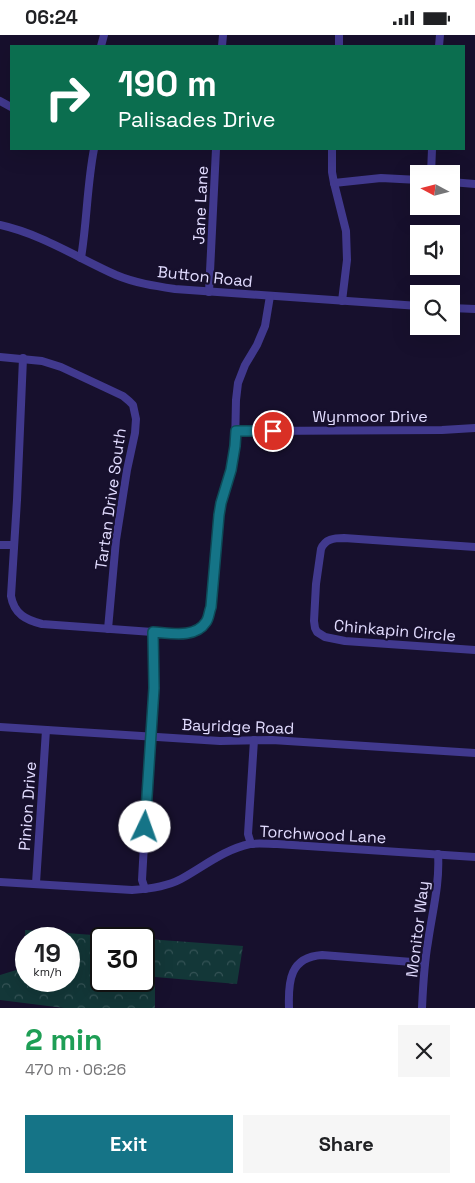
<!DOCTYPE html>
<meta charset="utf-8">
<style>
:root{--surface:#fff;--page:#f6f6f6;--text:#202124;--muted:#757577;--accent:#157487}
body{margin:0;font-family:"Space Grotesk",sans-serif;background:var(--page);color:var(--text);height:100vh;display:flex;flex-direction:column;font-size:19px;white-space:nowrap}
*{box-sizing:border-box;margin:0}
p{font-size:16px;color:var(--muted)}
.icon{flex:none;width:28px;height:28px;fill:none;stroke:currentColor;stroke-width:2;stroke-linecap:round;stroke-linejoin:round}
.map{position:relative;height:973px;overflow:hidden}
.panel{display:flex;flex-direction:column;background:var(--surface);flex:1}
.panel>*{flex:none}
.hud{position:absolute;left:10px;top:10px;width:455px;height:105px;border-radius:0px;box-shadow:0 5px 20px #0002;background:#0b6e4f;color:#fff;overflow:hidden}
.needle{width:32px;rotate:277deg}
.tools{position:absolute;left:410px;top:130px;display:grid;gap:10px}
.tools a{display:grid;place-items:center;width:50px;height:50px;border-radius:0px;background:var(--surface);box-shadow:0 5px 20px #0002;font-size:25px}
.speed{position:absolute;left:15px;top:892px;display:flex;gap:10px;font-size:25px;font-weight:700;text-align:center}
.speed>*{display:grid;place-content:center;width:65px;height:65px;border-radius:50%;background:var(--surface);box-shadow:0 5px 20px #0002;line-height:1}
.speed small{font-size:12px;font-weight:400}
.speed .limit{border:2px solid #111;border-radius:8px;background:#fff;color:#111}
.pin{position:absolute;display:grid;place-items:center;width:42px;height:42px;color:#fff;margin:-21px;border:2px solid #fff;border-radius:50%;box-shadow:0 1px 5px #0007}
.me{position:absolute;width:55px;margin:-28px;rotate:3deg;stroke-linejoin:round;filter:drop-shadow(0 0 4px #0008)}
.turn{display:flex;align-items:center;gap:18px;height:105px;padding:0 25px;font-size:22px}
.turn .icon{width:65px;height:65px;stroke-width:2.5}
.turn b{display:block;font-size:35px;line-height:42px}
.round{display:grid;place-items:center;flex:none;width:52px;height:52px;border-radius:0px;background:var(--page)}
.headline{display:flex;align-items:center;justify-content:space-between;height:85px;padding:0 25px}
h1{font-size:30px;font-weight:600;line-height:38px;color:#1e9e55}
.cta{display:flex;gap:10px;margin-top:auto;padding:10px 25px}
.cta a{flex:1;height:58px;border-radius:0px;background:var(--accent);color:#fff;font-size:20px;font-weight:600;line-height:58px;text-align:center}
.cta a+a{background:var(--page);color:var(--text)}
.status{display:flex;justify-content:space-between;align-items:center;height:35px;padding:0 25px;background:var(--surface);direction:ltr}
.status svg{height:14px;fill:currentColor}
.map>svg:first-child{display:block}
.forest{fill:url(#forest-crowns);fill-rule:evenodd}
.lines{fill:none;stroke-linecap:round;stroke-linejoin:round}
.minor{stroke:#41398e;stroke-width:8}
.route-casing{stroke:#0e4b58;stroke-width:12}
.route{stroke:#157487;stroke-width:9}
.labels{text-anchor:middle;stroke-width:4.5;stroke-linejoin:round;paint-order:stroke}
.street-label{font-size:16px;fill:#e2dcff;stroke:#17102d}
</style>
<div class="status"><b>06:24</b><svg viewBox="0 0 49 12"><path d="M0 12V9h3v3zM5 12V6h3v6zM10 12V3h3v9zM15 12V0h3v12zM26 1h20v11H26zM47 4h2v5h-2z"/></svg></div>
<div class="map">
<svg width="475" height="973" viewBox="0 0 475 973">
<defs>
<pattern id="forest-crowns" width="20" height="18" patternUnits="userSpaceOnUse" patternTransform="scale(1.25)"><rect width="20" height="18" fill="#133738"/><path d="M2 6a3 3 0 1 1 6 0M12 15a3 3 0 1 1 6 0" fill="none" stroke="#355356"/></pattern>
</defs>
<rect width="100%" height="100%" fill="#17102d"/>
<path class="forest" d="M25,895L243,911L237,949L155,942V973H64L0,965V940L26,932V946H69V904H26V918ZM101,904H144V946H101Z"/>
<g class="lines">
<g class="minor">
<path d="M101,11L104,0"/>
<path d="M222,11L223,0"/>
<path d="M339,11V0"/>
<path d="M439,11L440,0"/>
<path d="M0,66L11,72"/>
<path d="M332,114V137L334,148L346,196L347,225L342,266"/>
<path d="M431,139L432,114"/>
<path d="M451,147L475,149"/>
<path d="M334,148L381,143L419,145"/>
<path d="M0,190C41,199 78,223 116,240C135,248 155,251 175,254L419,271"/>
<path d="M81,223C87,187 87,150 94,114"/>
<path d="M209,257L216,114"/>
<path d="M451,273L475,274"/>
<path d="M0,322L42,326L61,332L106,353L123,361L129,366L133,370L136,384L135,398L127,435L116,505L108,594"/>
<path d="M23,323L17,465L11,561C14,579 26,585 42,589L180,599C201,596 206,592 211,572L221,468L231,435L235,411L236,365L238,348L245,330L257,310L265,291L270,261"/>
<path d="M236,396L442,395L475,393"/>
<path d="M0,510H14"/>
<path d="M475,512L344,503C334,503 325,504 321,514L316,549L314,586L315,593L317,597L325,602L345,606L475,615"/>
<path d="M0,692L220,706L272,705L475,718"/>
<path d="M251,809L248,799L254,705"/>
<path d="M0,847L132,855C149,854 166,852 181,844C203,832 225,814 250,809C259,808 269,809 277,809L475,822"/>
<path d="M36,848L46,695"/>
<path d="M145,854L142,845L150,702L154,653L153,597"/>
<path d="M289,973C288,946 290,922 322,920L425,928"/>
<path d="M422,973C423,951 424,929 428,907C432,878 440,849 438,819"/>
</g>
</g>
<g class="lines">
<defs>
<path id="route" d="M145,792L154,653L153,597C170,598 195,604 206,587C209,583 209,577 211,572L219,480L221,468L231,435L235,411L236,396H273"/>
</defs>
<use href="#route" class="route-casing"/>
<use href="#route" class="route"/>
</g>
<g class="labels">
<g class="street-label">
<text transform="translate(200 170) rotate(-87)" y="6">Jane Lane</text>
<text transform="translate(205 241) rotate(6)" y="6">Button Road</text>
<text x="370" y="387">Wynmoor Drive</text>
<text transform="translate(110 464) rotate(-82)" y="6">Tartan Drive South</text>
<text transform="translate(395 595) rotate(5)" y="6">Chinkapin Circle</text>
<text transform="translate(238 691) rotate(2)" y="6">Bayridge Road</text>
<text transform="translate(27 771) rotate(-86)" y="6">Pinion Drive</text>
<text transform="translate(323 799) rotate(3)" y="6">Torchwood Lane</text>
<text transform="translate(417 894) rotate(-83)" y="6">Monitor Way</text>
</g>
</g>
</svg>
<div class="tools">
<a><svg class="needle" viewBox="-14 -14 28 28"><path d="M0-13l5 13h-10z" fill="#e53935"/><path d="M0 13l5-13h-10z" fill="#757577"/></svg></a>
<a><svg class="icon" aria-label="sound" viewBox="0 0 24 24"><path d="M4 9h4l5-4v14l-5-4H4zM17 9q2 3 0 6"/></svg></a>
<a><svg class="icon" aria-label="search" viewBox="0 0 24 24"><circle cx="10" cy="10" r="6"/><path d="M15 15l6 6"/></svg></a>
</div>
<div class="speed"><div>19<small>km/h</small></div><div class="limit">30</div></div>
<div class="pin" style="left:273px;top:396px;background:#d93025"><svg class="icon" aria-label="arrive" viewBox="0 0 24 24"><path d="M6 21V4h12l-3 4 3 4H6"/></svg></div>
<svg class="me" style="left:145px;top:792px" viewBox="-20 -20 40 40"><circle r="19" fill="#fff"/><path d="M0-13L10 11 0 6-10 11z" fill="#157487"/></svg>
<div class="hud">
<div class="turn"><svg class="icon" aria-label="right" viewBox="0 0 24 24"><path d="M7 20v-9h11M14 6l5 5-5 5"/></svg><div><b>190 m</b>Palisades Drive</div></div>
</div>
</div>
<section class="panel">
<div class="headline"><div><h1>2 min</h1><p>470 m · 06:26</p></div><a class="round"><svg class="icon" aria-label="close" viewBox="0 0 24 24"><path d="M6 6l12 12M18 6L6 18"/></svg></a></div>
<div class="cta"><a>Exit</a><a>Share</a></div>
</section>
